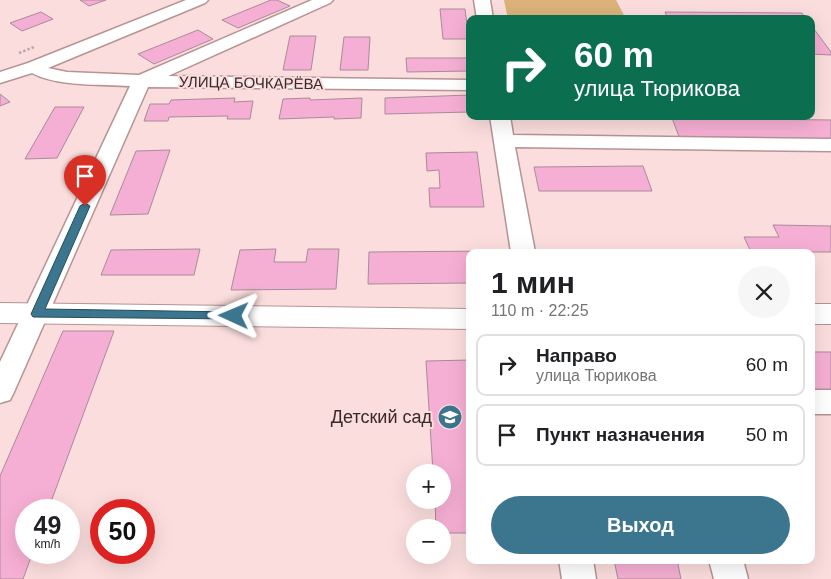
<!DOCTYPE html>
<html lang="ru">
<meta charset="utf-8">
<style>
:root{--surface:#fff;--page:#f6f6f6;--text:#202124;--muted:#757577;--line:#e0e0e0;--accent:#3b758e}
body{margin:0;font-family:Arial,sans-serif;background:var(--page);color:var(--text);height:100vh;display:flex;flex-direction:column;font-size:19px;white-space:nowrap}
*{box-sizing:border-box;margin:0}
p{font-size:16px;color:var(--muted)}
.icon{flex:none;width:28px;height:28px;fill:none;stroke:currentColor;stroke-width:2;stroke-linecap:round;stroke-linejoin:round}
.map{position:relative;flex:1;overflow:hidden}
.drawer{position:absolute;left:466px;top:249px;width:349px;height:315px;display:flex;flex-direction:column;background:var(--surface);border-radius:10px;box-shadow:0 5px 20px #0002}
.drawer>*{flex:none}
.hud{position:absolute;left:466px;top:15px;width:349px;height:105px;border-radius:10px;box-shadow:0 5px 20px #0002;background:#0b6e4f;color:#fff;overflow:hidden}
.buttons{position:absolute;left:406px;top:464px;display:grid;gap:10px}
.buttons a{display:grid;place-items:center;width:45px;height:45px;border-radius:50%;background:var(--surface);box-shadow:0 5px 20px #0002;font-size:25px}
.speed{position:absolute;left:15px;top:499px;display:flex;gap:10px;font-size:25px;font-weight:700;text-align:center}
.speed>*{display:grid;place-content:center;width:65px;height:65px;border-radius:50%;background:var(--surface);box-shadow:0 5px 20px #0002;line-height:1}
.speed small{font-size:12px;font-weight:400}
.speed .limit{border:8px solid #d22;background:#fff;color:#111}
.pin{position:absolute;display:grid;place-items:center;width:42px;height:42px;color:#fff;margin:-51px -21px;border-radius:50% 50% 50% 0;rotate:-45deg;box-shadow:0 0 5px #0007}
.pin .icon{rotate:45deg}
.me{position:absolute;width:55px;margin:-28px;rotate:271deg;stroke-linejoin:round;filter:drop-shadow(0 0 4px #0008)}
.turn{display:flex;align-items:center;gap:18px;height:105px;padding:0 25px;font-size:22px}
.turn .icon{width:65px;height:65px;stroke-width:2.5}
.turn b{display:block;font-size:35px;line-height:42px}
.round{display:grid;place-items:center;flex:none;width:52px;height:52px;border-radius:26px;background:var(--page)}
.head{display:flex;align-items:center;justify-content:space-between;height:85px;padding:0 25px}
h1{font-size:30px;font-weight:600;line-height:38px}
.primary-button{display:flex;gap:10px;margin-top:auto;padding:10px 25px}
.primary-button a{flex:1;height:58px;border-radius:30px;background:var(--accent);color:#fff;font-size:20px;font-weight:600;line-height:58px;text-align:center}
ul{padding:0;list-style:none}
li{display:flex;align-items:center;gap:15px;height:62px;margin:0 10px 8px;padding:0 15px;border:2px solid var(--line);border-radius:10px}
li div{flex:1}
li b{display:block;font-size:19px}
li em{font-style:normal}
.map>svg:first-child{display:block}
.green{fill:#dab27a}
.building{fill:#f6afd4;stroke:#a98a99}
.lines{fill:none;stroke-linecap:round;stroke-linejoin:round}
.minor-casing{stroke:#b69394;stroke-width:3}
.major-casing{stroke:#b69394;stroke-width:2}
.path{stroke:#bfa6a6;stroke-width:2.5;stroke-dasharray:2.5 2;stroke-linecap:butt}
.minor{fill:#fff;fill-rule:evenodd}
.major{fill:#fff;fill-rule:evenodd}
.route{fill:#3b758e;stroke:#264c5c}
.labels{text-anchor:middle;stroke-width:4;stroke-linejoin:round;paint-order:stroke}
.far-street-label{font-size:15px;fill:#382a2a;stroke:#fbdddd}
.poi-label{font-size:18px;fill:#382a2a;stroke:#fbdddd;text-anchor:end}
</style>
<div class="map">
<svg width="831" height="579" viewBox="0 0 831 579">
<rect width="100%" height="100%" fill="#fbdddd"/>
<path class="green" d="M504,0H616L626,19H508Z"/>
<g class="building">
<path d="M80,0H106L89,6Z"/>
<path d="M271,0H277L290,6L238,28L222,20Z"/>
<path d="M440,9H465L469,39H443Z"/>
<path d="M41,12L53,19L22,31L10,23Z"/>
<path d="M665,12L802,13L806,19H668Z"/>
<path d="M811,25L831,52V55L811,54Z"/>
<path d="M198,30L213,39L154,64L138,54Z"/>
<path d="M290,36H316L311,70H283Z"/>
<path d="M344,37H370L368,70H340Z"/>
<path d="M406,58H469L470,71L407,72Z"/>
<path d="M0,94L10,102L0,106Z"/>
<path d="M470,95V112L385,114V98Z"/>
<path d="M235,98L234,102L253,101L250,119H227L228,116L169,117L168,121H144L150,104H169L171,100Z"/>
<path d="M310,98V100L362,98L361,118L334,119V117L279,119L283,99Z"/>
<path d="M55,107H84L57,158L25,159Z"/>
<path d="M672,118L831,120V140L680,139Z"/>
<path d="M170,150L148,214L110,215L136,151Z"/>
<path d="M477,152L484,207H430L429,188H440L439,170L427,171L426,153Z"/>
<path d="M643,166L652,191H539L534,167Z"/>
<path d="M773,225L831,226V252H751L744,237H779Z"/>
<path d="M200,249L194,275H101L111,250Z"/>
<path d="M276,249L274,262H306L308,249H339L336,289L231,290L240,250Z"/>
<path d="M675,250L676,252H553V251Z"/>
<path d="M492,251L470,252V283L368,284L369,252Z"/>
<path d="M63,331H114L48,510H26V552H33L23,579H0V476Z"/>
<rect x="811" y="352" width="20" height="38"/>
<path d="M470,360V533H442V528H436L435,500H442V472H433L426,361Z"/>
<path d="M614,560H677L681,579H618Z"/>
</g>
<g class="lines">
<defs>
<g id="minor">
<path d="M186,0H208L205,3L48,68L67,72L139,75L312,0H333L330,3L168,76L470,80V90L148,87L14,392L10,400L0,403V362L130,86C101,84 58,87 32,73L0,83V72L28,63Z"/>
<path d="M474,0H490L493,19H477Z"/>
<path d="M490,116H510L513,135L831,139V151L515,147L535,252H511Z"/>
<rect x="811" y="390" width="20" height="24"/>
<path d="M559,560H593L596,579H562Z"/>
<path d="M709,560H743L748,579H714Z"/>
</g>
<g id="major">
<path d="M0,303L470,309V329L0,323Z"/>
<rect x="811" y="304" width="20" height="20"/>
</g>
</defs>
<use href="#minor" class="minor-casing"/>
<use href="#major" class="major-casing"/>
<path class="path" d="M19,53L34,47"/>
<use href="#minor" class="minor"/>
<use href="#major" class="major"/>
</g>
<path class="route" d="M85,203L90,206L45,309L234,312L240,316L238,319L33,317L31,314L80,206Z"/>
<defs>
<symbol id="school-disc" viewBox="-11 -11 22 22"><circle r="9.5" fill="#3b758e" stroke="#fbdddd"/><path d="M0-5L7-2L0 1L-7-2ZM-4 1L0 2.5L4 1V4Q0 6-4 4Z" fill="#fff"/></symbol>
</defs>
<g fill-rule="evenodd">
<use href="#school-disc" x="436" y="403" width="28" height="28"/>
</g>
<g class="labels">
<g class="far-street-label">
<text transform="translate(251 83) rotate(1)" y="5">УЛИЦА БОЧКАРЁВА</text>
</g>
<g class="poi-label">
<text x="432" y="423">Детский сад</text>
</g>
</g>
</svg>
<div class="buttons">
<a>+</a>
<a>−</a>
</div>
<div class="speed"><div>49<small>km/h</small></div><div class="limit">50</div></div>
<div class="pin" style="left:85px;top:206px;background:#d93025"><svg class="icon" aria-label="arrive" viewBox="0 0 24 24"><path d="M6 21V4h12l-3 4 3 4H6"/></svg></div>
<svg class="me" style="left:234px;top:316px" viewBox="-20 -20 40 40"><path d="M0-17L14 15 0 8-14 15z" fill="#3b758e" stroke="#fff" stroke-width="4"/></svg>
<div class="hud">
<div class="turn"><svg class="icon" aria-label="right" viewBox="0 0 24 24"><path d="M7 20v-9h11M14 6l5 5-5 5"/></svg><div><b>60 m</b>улица Тюрикова</div></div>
</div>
<section class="drawer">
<div class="head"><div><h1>1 мин</h1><p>110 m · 22:25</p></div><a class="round"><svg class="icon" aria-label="close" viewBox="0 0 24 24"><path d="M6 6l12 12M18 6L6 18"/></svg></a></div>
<ul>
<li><svg class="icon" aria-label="right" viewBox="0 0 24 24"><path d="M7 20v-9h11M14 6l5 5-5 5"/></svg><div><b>Направо</b><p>улица Тюрикова</p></div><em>60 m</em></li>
<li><svg class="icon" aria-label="arrive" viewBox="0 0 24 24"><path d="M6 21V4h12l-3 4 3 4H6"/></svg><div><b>Пункт назначения</b></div><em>50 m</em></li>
</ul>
<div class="primary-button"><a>Выход</a></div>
</section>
</div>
